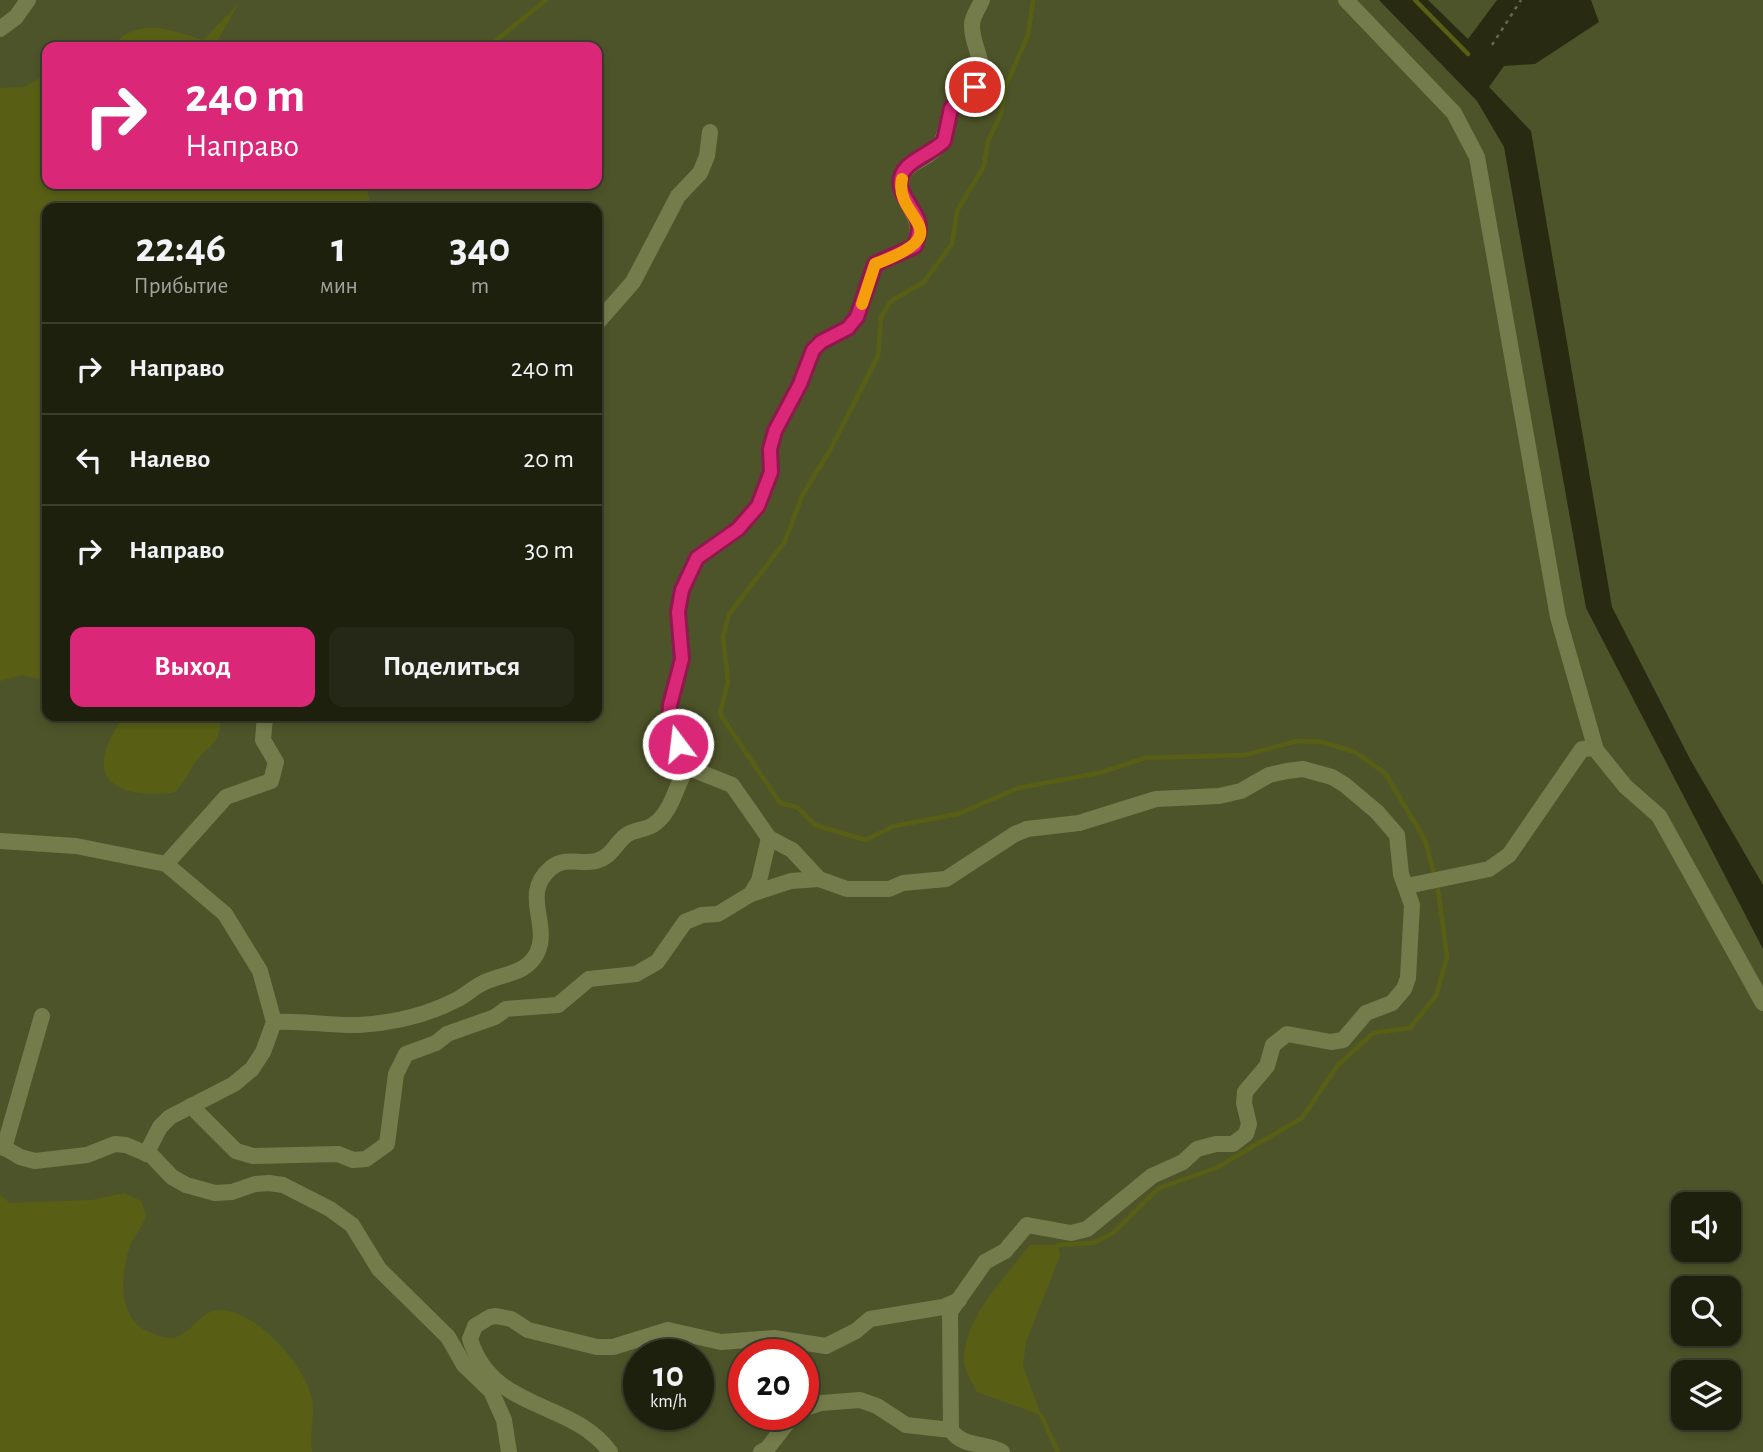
<!DOCTYPE html>
<html lang="ru">
<meta charset="utf-8">
<style>
:root{--surface:#1e200e;--page:#262817;--text:#f1f3f6;--muted:#a1a39e;--line:#3c3e2e;--accent:#db2777}
body{margin:0;font-family:"Alegreya Sans",sans-serif;background:var(--page);color:var(--text);height:100vh;display:flex;flex-direction:column;font-size:26px;white-space:nowrap}
*{box-sizing:border-box;margin:0}
p{font-size:23px;color:var(--muted)}
.icon{flex:none;width:38px;height:38px;fill:none;stroke:currentColor;stroke-width:2;stroke-linecap:round;stroke-linejoin:round}
.map{position:relative;flex:1;overflow:hidden}
.side{position:absolute;left:42px;top:203px;width:560px;height:518px;display:flex;flex-direction:column;background:var(--surface);border-radius:14px;box-shadow:0 4px 10px #0003,0 0 0 2px var(--line)}
.side>*{flex:none}
.banner{position:absolute;left:42px;top:42px;width:560px;height:147px;border-radius:14px;box-shadow:0 4px 10px #0003,0 0 0 2px var(--line);background:#db2777;color:#fff;overflow:hidden}
.controls{position:absolute;left:1671px;top:1192px;display:grid;gap:14px}
.controls a{display:grid;place-items:center;width:70px;height:70px;border-radius:14px;background:var(--surface);box-shadow:0 4px 10px #0003,0 0 0 2px var(--line);font-size:35px}
.speed{position:absolute;left:623px;top:1339px;display:flex;gap:14px;font-size:35px;font-weight:700;text-align:center}
.speed>*{display:grid;place-content:center;width:91px;height:91px;border-radius:50%;background:var(--surface);box-shadow:0 4px 10px #0003,0 0 0 2px var(--line);line-height:1}
.speed small{font-size:18px;font-weight:400}
.speed .limit{border:10px solid #d22;background:#fff;color:#111}
.pin{position:absolute;display:grid;place-items:center;width:60px;height:60px;color:#fff;margin:-30px;border:4px solid #fff;border-radius:50%;box-shadow:0 2px 7px #0007}
.me{position:absolute;width:77px;margin:-38px;rotate:345deg;stroke-linejoin:round;filter:drop-shadow(0 0 5px #0008)}
.turn{display:flex;align-items:center;gap:24px;height:147px;padding:0 28px;font-size:32px}
.turn .icon{width:91px;height:91px;stroke-width:2.5}
.turn b{display:block;font-size:49px;line-height:60px}
.eta{display:flex;justify-content:space-evenly;align-items:center;height:119px;text-align:center}
.eta b{font-size:42px;font-weight:600;line-height:49px}
.action{display:flex;gap:14px;margin-top:auto;padding:14px 28px}
.action a{flex:1;height:80px;border-radius:14px;background:var(--accent);color:#fff;font-size:28px;font-weight:600;line-height:80px;text-align:center}
.action a+a{background:var(--page);color:var(--text)}
ul{padding:0;list-style:none}
li{display:flex;align-items:center;gap:21px;height:91px;padding:0 28px;border-top:2px solid var(--line)}
li div{flex:1}
li b{display:block;font-size:26px}
li em{font-style:normal}
.map>svg:first-child{display:block}
.green{fill:#4e5429;fill-rule:evenodd}
.water{fill:#585f15}
.lines{fill:none;stroke-linecap:round;stroke-linejoin:round}
.stream{stroke:#585f15;stroke-width:4.5}
.path{stroke:#666953;stroke-width:2.5;stroke-dasharray:3.5 5;stroke-linecap:butt}
.minor{stroke:#757c4b;stroke-width:16}
.route-casing{stroke:#8e194d;stroke-width:18}
.route{stroke:#db2777;stroke-width:12}
.slow{stroke:#f59e0b;stroke-width:12}
</style>
<div class="map">
<svg width="1763" height="1452" viewBox="0 0 1763 1452">
<rect width="100%" height="100%" fill="#282b12"/>
<g class="green">
<path d="M0,0H1379L1477,101L1504,147L1586,608L1763,949V1452H0ZM47,47H597V184H47ZM47,208H597V716H47ZM1684,1204H1729V1250H1684ZM1684,1288H1729V1334H1684ZM639,1354H698V1414H639ZM744,1354H803V1414H744ZM1684,1372H1729V1418H1684Z"/>
<path d="M1428,0H1497L1468,39Z"/>
<path d="M1591,0H1763V885L1690,759L1612,607L1531,131L1489,87L1504,66L1535,64L1599,22Z"/>
</g>
<g class="water">
<path d="M239,3L214,47H109C118,45 119,37 126,34C152,20 178,33 203,40Z"/>
<path d="M47,74V184H366L371,208H47V681L22,675L0,681V88L24,87Z"/>
<path d="M122,716H221C220,743 214,741 198,759C189,769 185,782 175,792C155,796 107,796 104,767C102,750 115,731 122,716Z"/>
<path d="M125,1193L141,1201L146,1216C142,1228 133,1237 129,1249C121,1274 118,1310 141,1328C148,1332 164,1339 171,1338C192,1336 199,1309 221,1310C257,1311 305,1365 312,1399C315,1416 309,1434 312,1452H0V1195L10,1203L92,1200Z"/>
<path d="M1030,1245H1058L1060,1256L1026,1342L1023,1366L1041,1415L977,1392C973,1383 964,1372 964,1362C963,1318 1005,1278 1030,1245Z"/>
</g>
<g class="lines">
<g class="stream">
<path d="M1033,0L1028,35L1006,85L1001,114L988,141L984,166L957,211L952,244L924,282L891,301L881,317L878,356L830,450L803,494L784,543L729,614L723,637L728,682L720,714L780,803L797,807L815,825L866,840L894,826L958,814L1018,788L1099,773L1145,758L1245,755L1297,741L1322,742L1355,752L1385,773L1425,840L1434,874"/>
<path d="M1415,0L1468,54"/>
<path d="M488,47L546,0"/>
<path d="M1058,1245L1093,1243L1113,1233L1159,1188L1216,1168L1302,1118L1337,1066L1373,1033L1410,1028L1436,996L1447,957L1438,889"/>
<path d="M1041,1415L1058,1452"/>
</g>
<path class="path" d="M1492,45L1521,0"/>
<g class="minor">
<path d="M1346,0L1454,113L1477,157L1558,617L1596,750L1625,786L1659,816L1763,1003"/>
<path d="M0,29L16,17L28,0"/>
<path d="M597,323L633,282L678,196L700,173L707,156L710,132"/>
<path d="M0,841L76,846L166,864L225,914L260,971L274,1022L263,1052L252,1069L234,1084L170,1117L160,1127L146,1154"/>
<path d="M166,864L226,797L271,781L276,762L263,740L265,716"/>
<path d="M1407,886L1489,869L1509,855L1582,749L1595,748"/>
<path d="M751,894L759,881L769,838"/>
<path d="M274,1022C302,1020 331,1026 359,1025C392,1023 427,1015 456,1000C466,995 474,987 483,983C503,973 526,975 537,953C551,924 520,894 551,868C565,856 580,865 596,861C611,857 614,846 624,837C632,829 643,831 653,825C672,813 676,785 687,767"/>
<path d="M191,1106L236,1151L253,1156L338,1154L353,1160L366,1159L387,1144L396,1074L406,1054L436,1043L447,1034L495,1017L506,1009L558,1005L589,979L636,974L657,962L685,922L702,915L718,914L751,894L791,881L819,879"/>
<path d="M0,1145L20,1157L35,1161L87,1155L115,1144L126,1145L152,1156L172,1177L186,1185L215,1193L232,1192L255,1184L269,1183L283,1185L330,1209L352,1225L379,1269L448,1337L464,1365L491,1391L504,1420L509,1452"/>
<path d="M4,1148L42,1016"/>
<path d="M803,1409L821,1403L860,1400L877,1406L906,1425L951,1430C963,1448 985,1442 1002,1452"/>
<path d="M951,1430L950,1312L985,1262L1005,1251L1027,1225L1071,1233L1087,1229L1152,1176L1183,1162L1197,1149L1216,1144H1233L1246,1134L1249,1124L1244,1103L1245,1092L1267,1066L1273,1045L1287,1034L1331,1042L1343,1040L1366,1013L1392,1003L1404,989L1408,978L1412,905L1401,874L1397,835L1377,812L1345,785L1332,777L1303,769L1287,771L1269,775L1241,791L1219,796L1156,799L1079,823L1027,829L1015,834L946,879L903,883L889,889H847L819,879L792,850L769,838L732,785L687,767L669,721L670,705L682,659L678,612L682,590L697,558L738,529L759,506L771,472L770,449L775,431L800,385L813,350L821,342L848,328L857,317L875,264L915,245C927,210 893,203 903,175C908,163 923,160 932,152C948,140 944,126 951,109C956,97 972,94 978,83C988,64 971,45 972,25C972,16 979,8 982,0"/>
<path d="M610,1452C573,1400 492,1412 470,1339L475,1326L490,1317L496,1316L511,1319L528,1330L597,1347H613L668,1330L721,1342L774,1338L826,1346L856,1331L870,1319L943,1307L959,1300"/>
<path d="M761,1452L767,1449L794,1414"/>
</g>
</g>
<g class="lines">
<defs>
<path id="route" d="M678,744L669,721L670,705L682,659L678,612L682,590L697,558L738,529L758,506L771,472L770,449L775,431L800,384L813,350L821,342L848,328L857,317L875,264L915,246C918,236 921,227 917,218C910,202 890,185 907,167C917,157 933,152 944,141L951,108L975,87"/>
</defs>
<use href="#route" class="route-casing"/>
<use href="#route" class="route"/>
<path class="slow" d="M862,304L875,264C964,231 893,220 902,179"/>
</g>
</svg>
<div class="controls">
<a><svg class="icon" aria-label="sound" viewBox="0 0 24 24"><path d="M4 9h4l5-4v14l-5-4H4zM17 9q2 3 0 6"/></svg></a>
<a><svg class="icon" aria-label="search" viewBox="0 0 24 24"><circle cx="10" cy="10" r="6"/><path d="M15 15l6 6"/></svg></a>
<a><svg class="icon" aria-label="layers" viewBox="0 0 24 24"><path d="M12 4l9 5-9 5-9-5zM3 14l9 5 9-5"/></svg></a>
</div>
<div class="speed"><div>10<small>km/h</small></div><div class="limit">20</div></div>
<div class="pin" style="left:975px;top:87px;background:#d93025"><svg class="icon" aria-label="arrive" viewBox="0 0 24 24"><path d="M6 21V4h12l-3 4 3 4H6"/></svg></div>
<svg class="me" style="left:678px;top:744px" viewBox="-20 -20 40 40"><circle r="17" fill="#db2777" stroke="#fff" stroke-width="3"/><path d="M0-11L8 9 0 5-8 9z" fill="#fff"/></svg>
<div class="banner">
<div class="turn"><svg class="icon" aria-label="right" viewBox="0 0 24 24"><path d="M7 20v-9h11M14 6l5 5-5 5"/></svg><div><b>240 m</b>Направо</div></div>
</div>
<section class="side">
<div class="eta">
<div><b>22:46</b><p>Прибытие</p></div>
<div><b>1</b><p>мин</p></div>
<div><b>340</b><p>m</p></div>
</div>
<ul>
<li><svg class="icon" aria-label="right" viewBox="0 0 24 24"><path d="M7 20v-9h11M14 6l5 5-5 5"/></svg><div><b>Направо</b></div><em>240 m</em></li>
<li><svg class="icon" aria-label="left" viewBox="0 0 24 24"><path d="M17 20v-9H6M10 6l-5 5 5 5"/></svg><div><b>Налево</b></div><em>20 m</em></li>
<li><svg class="icon" aria-label="right" viewBox="0 0 24 24"><path d="M7 20v-9h11M14 6l5 5-5 5"/></svg><div><b>Направо</b></div><em>30 m</em></li>
</ul>
<div class="action"><a>Выход</a><a>Поделиться</a></div>
</section>
</div>
